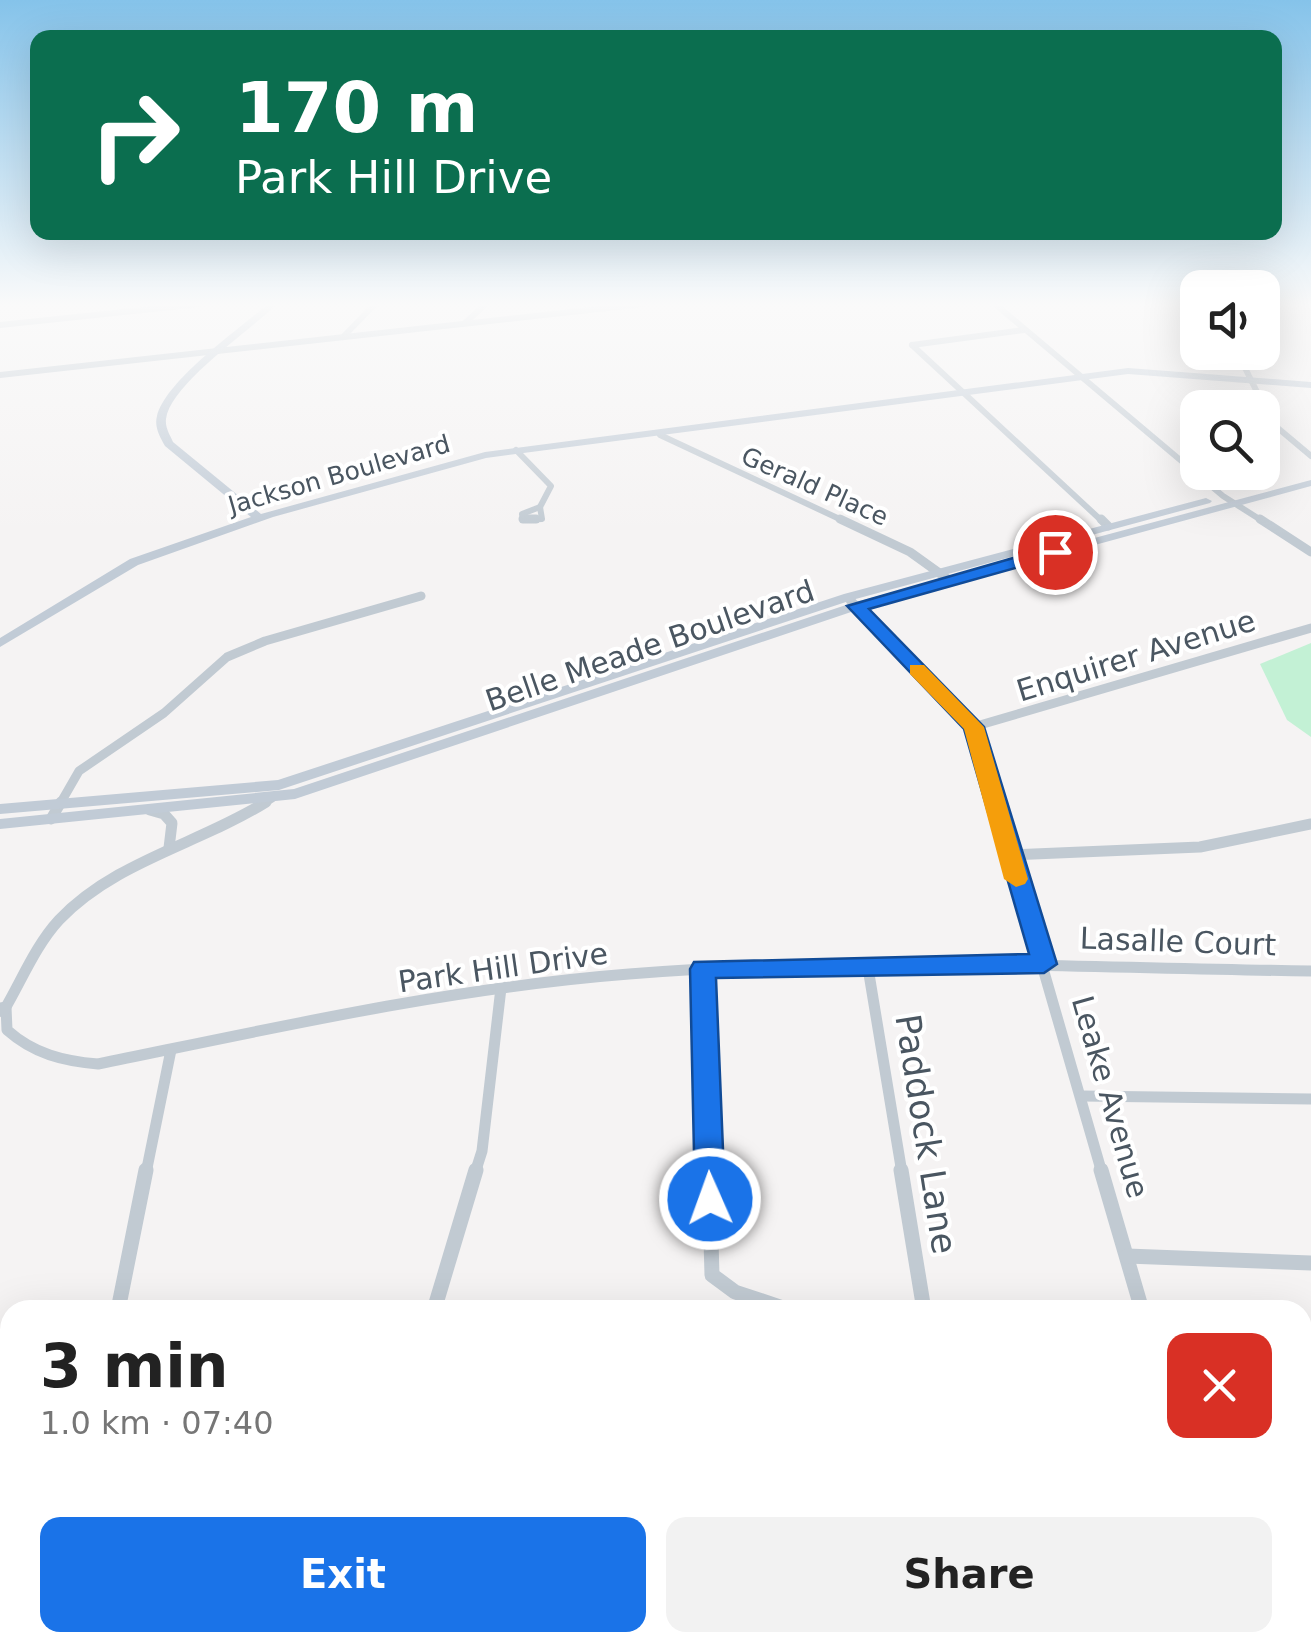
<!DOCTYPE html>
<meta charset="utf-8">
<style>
:root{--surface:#fff;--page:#f2f2f2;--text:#222;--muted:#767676;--accent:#1a73e8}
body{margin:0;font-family:"DejaVu Sans",sans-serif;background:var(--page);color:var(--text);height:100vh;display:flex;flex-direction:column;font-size:38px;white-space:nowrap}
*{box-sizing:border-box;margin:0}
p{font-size:32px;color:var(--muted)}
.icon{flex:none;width:55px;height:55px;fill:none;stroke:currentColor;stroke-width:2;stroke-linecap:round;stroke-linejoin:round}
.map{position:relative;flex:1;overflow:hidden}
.drawer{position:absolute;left:0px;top:1300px;width:1312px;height:352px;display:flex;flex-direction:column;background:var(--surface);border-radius:30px 30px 0 0;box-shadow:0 10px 40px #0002}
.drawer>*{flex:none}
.top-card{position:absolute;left:30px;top:30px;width:1252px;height:210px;border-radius:20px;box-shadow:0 10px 40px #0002;background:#0b6e4f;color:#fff;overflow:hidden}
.buttons{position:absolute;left:1180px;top:270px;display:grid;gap:20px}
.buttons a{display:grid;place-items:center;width:100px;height:100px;border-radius:20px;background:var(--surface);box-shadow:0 10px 40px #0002;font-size:50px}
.pin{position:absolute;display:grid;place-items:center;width:85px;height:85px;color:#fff;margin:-42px;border:5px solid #fff;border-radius:50%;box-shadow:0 2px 10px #0007}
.me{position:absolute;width:110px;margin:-55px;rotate:358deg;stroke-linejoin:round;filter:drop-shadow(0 0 8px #0008)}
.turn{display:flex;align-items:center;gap:35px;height:210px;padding:0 40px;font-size:45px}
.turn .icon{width:130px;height:130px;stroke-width:2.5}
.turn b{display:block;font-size:70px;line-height:85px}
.round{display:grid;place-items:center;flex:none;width:105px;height:105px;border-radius:20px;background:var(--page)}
.headline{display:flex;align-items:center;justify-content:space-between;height:170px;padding:0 40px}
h1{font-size:60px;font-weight:700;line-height:75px}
.cta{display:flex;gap:20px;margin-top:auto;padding:20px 40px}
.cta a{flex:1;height:115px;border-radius:20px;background:var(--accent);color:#fff;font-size:40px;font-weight:700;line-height:115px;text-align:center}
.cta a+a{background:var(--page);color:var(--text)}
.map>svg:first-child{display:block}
.green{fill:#c3f1d5}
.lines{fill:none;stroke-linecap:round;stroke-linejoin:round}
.street-far3{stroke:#c1cad2;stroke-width:6}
.street-far2{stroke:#c1cad2;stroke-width:9}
.street-far1{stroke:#c1cad2;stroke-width:11}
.street{stroke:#c1cad2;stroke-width:15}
.secondary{fill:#c1cbd6;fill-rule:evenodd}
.route{fill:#1a73e8;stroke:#114b97;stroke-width:2.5}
.slow{fill:#f59e0b}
.labels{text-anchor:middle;stroke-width:8;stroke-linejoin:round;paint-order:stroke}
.far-street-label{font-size:25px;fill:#4a5661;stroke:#fff}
.street-label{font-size:30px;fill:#4a5661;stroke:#fff}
.near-street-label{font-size:35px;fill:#4a5661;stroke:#fff}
</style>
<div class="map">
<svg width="1311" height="1652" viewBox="0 0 1311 1652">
<rect width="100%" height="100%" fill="#f5f3f3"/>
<path class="green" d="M1311,643V737L1287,720L1260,664Z"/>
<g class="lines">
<g class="street-far3">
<path d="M995,304L1223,496L1264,522"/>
<path d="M465,323L486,304"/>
<path d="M0,325L200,304"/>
<path d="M343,337L375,304"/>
<path d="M912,345L1103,522"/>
<path d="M912,345L1024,330"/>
<path d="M1237,352L1273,424L1311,456"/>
<path d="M0,375L644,304"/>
<path d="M660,435L846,522"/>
<path d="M516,450L551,486L540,507"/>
<path d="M540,507L542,519L523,520L522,514Z"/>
</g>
<g class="street-far2">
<path d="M523,519H536"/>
<path d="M840,519L910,552L949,580"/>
<path d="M1101,519L1108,526"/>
<path d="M1260,519L1311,552"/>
<path d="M850,600L973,727L995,804"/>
<path d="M973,727L1311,628"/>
<path d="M60,804L79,771L164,713L227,657L265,641L421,596"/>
<path d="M262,804L272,798"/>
</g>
<g class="street-far1">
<path d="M995,802L1102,1173"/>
<path d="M150,810L164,814L172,823L169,848"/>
<path d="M51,819L61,802"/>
<path d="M1009,855L1200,847L1311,824"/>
<path d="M868,968L902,1173"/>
<path d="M703,969L709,1173"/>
<path d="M0,1008L6,1007L7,1030C34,1054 63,1061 98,1064C274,1028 450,988 629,974C855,955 1084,968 1311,971"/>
<path d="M3,1012C21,982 35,946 59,920C115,861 199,844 266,802"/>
<path d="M1082,1096L1311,1099"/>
<path d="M146,1173L171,1050"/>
<path d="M475,1173L482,1151L501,988"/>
</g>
<g class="street">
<path d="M709,1170L712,1275L735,1292L789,1310"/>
<path d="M901,1170L924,1310"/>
<path d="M1101,1170L1142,1310"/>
<path d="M1127,1256L1311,1263"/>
<path d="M118,1310L146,1170"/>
<path d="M434,1310L476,1170"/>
<path d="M1302,1451H1311"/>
<path d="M0,1485L10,1482"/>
<path d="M1237,1642L1240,1652"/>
</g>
<g class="secondary">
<path d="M268,304H277C252,329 170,384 166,419C165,428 170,435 173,442L261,514L485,452L1128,368L1311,382V388L1128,374L486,458L273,517L138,565L0,647V638L130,559L251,517L165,446C160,437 154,427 157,416C166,380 239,329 268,304Z"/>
<path d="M1311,480V486L860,609L295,799L0,829V819L294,789L852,603Z"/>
<path d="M1206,498L1212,501L1210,503L852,600L279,790L0,814V804L278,780L844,594Z"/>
</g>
</g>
<linearGradient id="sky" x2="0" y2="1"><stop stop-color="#85c3ea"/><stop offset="0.57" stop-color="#fafafa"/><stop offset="1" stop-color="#fafafa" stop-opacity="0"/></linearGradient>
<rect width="1311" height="535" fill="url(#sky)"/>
<path class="route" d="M1055,546L1064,552L1062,555L869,609L984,727L1057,964L1044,973L716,978L725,1199L720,1208L710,1212L700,1208L695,1199L690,969L694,962L1029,954L964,729L847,606Z"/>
<path class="slow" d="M910,665H924L984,727L1028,879L1025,884L1016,887L1004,879L964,729L910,674Z"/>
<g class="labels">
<g class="far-street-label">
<text transform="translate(339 474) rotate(-16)" y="9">Jackson Boulevard</text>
<text transform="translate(815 486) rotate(24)" y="9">Gerald Place</text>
</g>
<g class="street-label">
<text transform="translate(650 646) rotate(-19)" y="10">Belle Meade Boulevard</text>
<text transform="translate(1136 656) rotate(-17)" y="10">Enquirer Avenue</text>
<text transform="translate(1178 942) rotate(2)" y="10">Lasalle Court</text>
<text transform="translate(503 968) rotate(-8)" y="10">Park Hill Drive</text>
<text transform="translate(1110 1097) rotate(74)" y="10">Leake Avenue</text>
</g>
<g class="near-street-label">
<text transform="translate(926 1134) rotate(81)" y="12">Paddock Lane</text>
</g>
</g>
</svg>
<div class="buttons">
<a><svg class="icon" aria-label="sound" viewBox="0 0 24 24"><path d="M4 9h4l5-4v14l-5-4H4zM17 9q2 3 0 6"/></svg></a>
<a><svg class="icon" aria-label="search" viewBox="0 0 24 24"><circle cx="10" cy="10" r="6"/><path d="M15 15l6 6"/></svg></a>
</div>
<div class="pin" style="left:1055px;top:552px;background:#d93025"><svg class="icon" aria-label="arrive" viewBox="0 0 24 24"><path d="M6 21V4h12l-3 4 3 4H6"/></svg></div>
<svg class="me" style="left:710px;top:1199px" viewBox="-20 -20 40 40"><circle r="17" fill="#1a73e8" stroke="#fff" stroke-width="3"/><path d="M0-11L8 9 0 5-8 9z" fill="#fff"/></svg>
<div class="top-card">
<div class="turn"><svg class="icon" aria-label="right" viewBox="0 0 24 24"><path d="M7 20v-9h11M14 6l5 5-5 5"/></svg><div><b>170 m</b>Park Hill Drive</div></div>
</div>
<section class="drawer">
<div class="headline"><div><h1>3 min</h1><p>1.0 km · 07:40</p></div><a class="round" style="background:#d93025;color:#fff"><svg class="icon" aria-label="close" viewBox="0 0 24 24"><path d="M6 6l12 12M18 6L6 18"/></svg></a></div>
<div class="cta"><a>Exit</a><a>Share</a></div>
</section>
</div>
